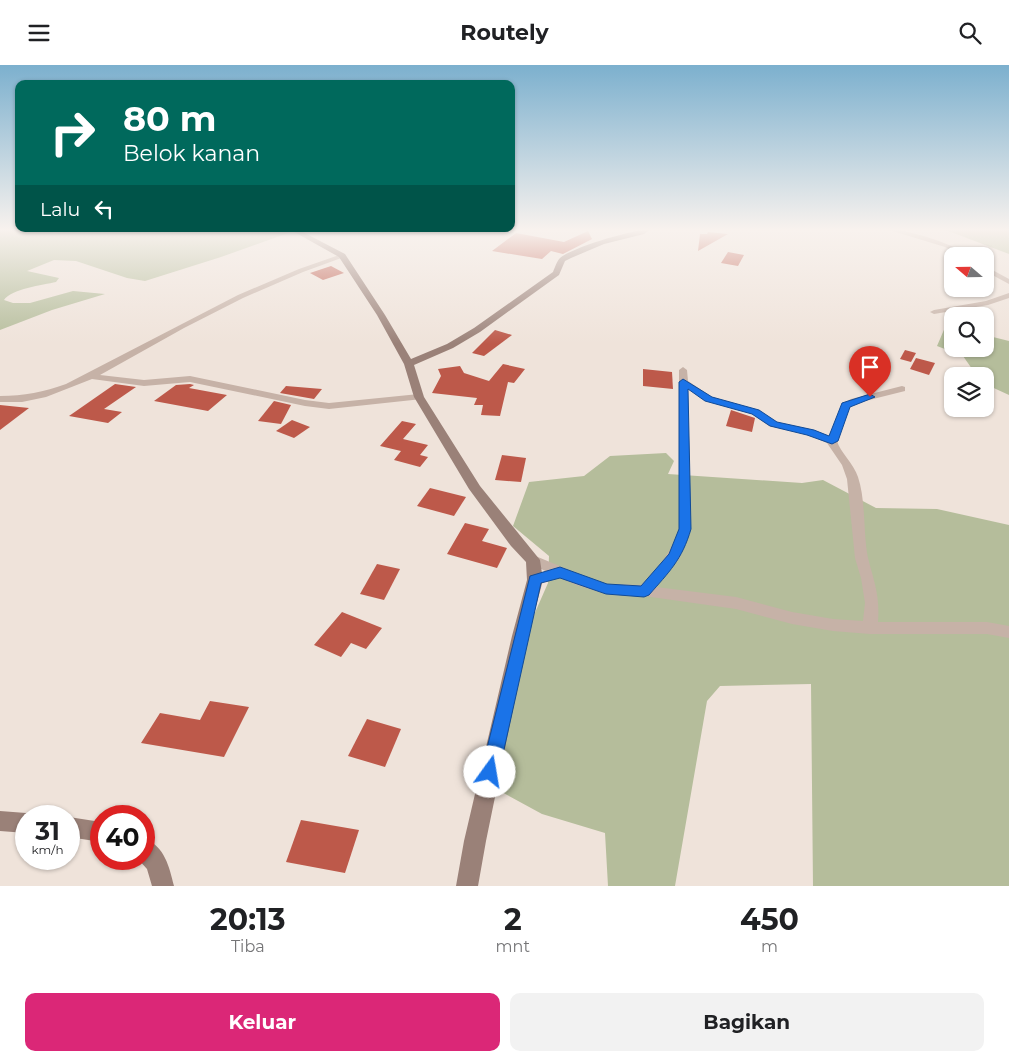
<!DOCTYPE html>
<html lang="id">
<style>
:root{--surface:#fff;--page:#f2f2f2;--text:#202124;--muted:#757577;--accent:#db2777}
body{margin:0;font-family:Montserrat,sans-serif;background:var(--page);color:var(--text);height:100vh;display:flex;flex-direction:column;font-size:19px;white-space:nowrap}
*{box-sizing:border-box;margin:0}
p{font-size:16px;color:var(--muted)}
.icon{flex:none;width:28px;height:28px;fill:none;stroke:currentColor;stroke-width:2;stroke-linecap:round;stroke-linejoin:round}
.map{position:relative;height:821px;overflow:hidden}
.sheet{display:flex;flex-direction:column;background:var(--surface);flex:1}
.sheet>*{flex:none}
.banner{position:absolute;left:15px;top:15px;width:500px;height:152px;border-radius:10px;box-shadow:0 1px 4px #0004;background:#00695c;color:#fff;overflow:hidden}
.needle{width:32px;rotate:290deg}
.buttons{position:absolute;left:944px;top:182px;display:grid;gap:10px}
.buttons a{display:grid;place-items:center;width:50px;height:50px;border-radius:10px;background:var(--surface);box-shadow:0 1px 4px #0004;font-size:25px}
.speed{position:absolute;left:15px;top:740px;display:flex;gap:10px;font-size:25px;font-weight:700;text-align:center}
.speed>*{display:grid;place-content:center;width:65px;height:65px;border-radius:50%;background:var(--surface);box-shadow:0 1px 4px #0004;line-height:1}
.speed small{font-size:12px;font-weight:400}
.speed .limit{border:8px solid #d22;background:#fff;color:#111}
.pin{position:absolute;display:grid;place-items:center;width:42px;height:42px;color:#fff;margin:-51px -21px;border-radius:50% 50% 50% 0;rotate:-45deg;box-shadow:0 0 5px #0007}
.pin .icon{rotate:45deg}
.me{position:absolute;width:55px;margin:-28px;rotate:13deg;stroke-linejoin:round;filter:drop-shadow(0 0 4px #0008)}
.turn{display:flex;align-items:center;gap:18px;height:105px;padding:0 25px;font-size:22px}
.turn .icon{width:65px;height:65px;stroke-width:2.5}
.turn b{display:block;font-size:35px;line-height:42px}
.then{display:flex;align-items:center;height:48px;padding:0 25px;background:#0003;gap:10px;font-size:19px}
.eta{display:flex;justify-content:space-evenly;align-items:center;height:85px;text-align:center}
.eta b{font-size:30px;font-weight:700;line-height:35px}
.button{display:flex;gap:10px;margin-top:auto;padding:10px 25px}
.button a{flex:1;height:58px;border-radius:10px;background:var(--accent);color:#fff;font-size:20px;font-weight:700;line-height:58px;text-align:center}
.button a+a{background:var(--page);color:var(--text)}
header{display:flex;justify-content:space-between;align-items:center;height:65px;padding:0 25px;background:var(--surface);font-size:22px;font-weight:700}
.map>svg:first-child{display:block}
.green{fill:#b5bd9b}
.building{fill:#bd594a}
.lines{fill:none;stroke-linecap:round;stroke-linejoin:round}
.street{fill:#c6b2a7;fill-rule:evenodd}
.secondary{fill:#9a8178;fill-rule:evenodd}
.route{fill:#1a73e8;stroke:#114b97}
</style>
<header><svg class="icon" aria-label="menu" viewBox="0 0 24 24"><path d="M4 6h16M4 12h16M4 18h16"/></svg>Routely<svg class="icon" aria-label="search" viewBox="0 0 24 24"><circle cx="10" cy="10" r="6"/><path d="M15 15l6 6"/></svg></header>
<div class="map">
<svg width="1009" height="821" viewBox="0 0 1009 821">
<rect width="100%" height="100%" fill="#efe3da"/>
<g class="green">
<path d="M0,164H57L51,169L89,164H285L291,167L221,192L145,216L127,213L76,196L54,195L27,206L59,213L56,217C43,220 11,224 4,235L13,238H30L73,226L105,229L52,245L0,265Z"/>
<path d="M943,164H1009V189Z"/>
<path d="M946,260H952V284H985V270L1009,276V330L985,319V311H977L963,291L937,281Z"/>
<path d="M666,388L674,396L668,409L802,418L823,415L876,443L937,444L1009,460V821H813L811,619L720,621L707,636L675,821H608L605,768L542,749L496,724L530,559L548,518L549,491L513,461L529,417L584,411L610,391Z"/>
</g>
<g class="building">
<path d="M588,166L592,174L563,189L551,186L542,194L492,186L516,168L564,177Z"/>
<path d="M708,167L728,169L698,186L700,169H707Z"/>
<path d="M728,187L744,190L738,201L721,198Z"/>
<path d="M331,201L344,208L323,215L310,208Z"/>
<path d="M495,265L512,270L484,291L472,288Z"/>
<path d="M905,285L916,288L911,297L900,294Z"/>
<path d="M916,293L935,298L929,310L910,304Z"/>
<path d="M503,299L525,304L514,318L508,317L500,351L481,350L483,340H474L477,333L432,328L441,311L438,304L460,301L464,308L489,316Z"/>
<path d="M643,304L672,307L673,324L643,321Z"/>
<path d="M115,319L136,322L104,344L122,347L108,358L69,351Z"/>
<path d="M190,319L194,320L189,323L227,330L208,346L154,336L176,320Z"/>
<path d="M286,321L322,324L314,334L280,328Z"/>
<path d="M274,336L291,340L281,359L258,356Z"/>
<path d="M0,340L29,343L0,365Z"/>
<path d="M731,345L755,353L752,367L726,361Z"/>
<path d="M292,355L310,362L294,373L276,366Z"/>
<path d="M402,356L416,359L403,374L428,380L420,390L428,392L420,402L394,395L401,386L380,381Z"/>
<path d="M502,390L526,393L521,417L495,415Z"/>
<path d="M430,423L466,432L454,451L417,441Z"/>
<path d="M465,458L489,464L482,476L507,483L497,503L447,489Z"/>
<path d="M377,499L400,504L384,535L360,529Z"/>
<path d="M342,547L382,563L366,584L351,578L341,592L314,580Z"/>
<path d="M210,636L249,642L224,692L141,678L160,648L200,655Z"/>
<path d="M367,654L401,664L385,702L348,691Z"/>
<path d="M301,755L359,765L345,808L286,797Z"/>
</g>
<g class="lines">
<g class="street">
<path d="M886,164C906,164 955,179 970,191H963L945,182Z"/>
<path d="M342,189L344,190V192L303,207L243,233L184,263L100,310L144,315L190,311L305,335L329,338L419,329L422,330V334L329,344L305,341L190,317L144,321L92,314L46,332L22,337H0V331C24,331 44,327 66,319L238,230L299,204Z"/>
<path d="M985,201L1009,214V219L985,206Z"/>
<path d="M1009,228V233L988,240L934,249L930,247L934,245L986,236Z"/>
<path d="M683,302L687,305L688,316L712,332L758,345L776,357L814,365L829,371L843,338L851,334L902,321L905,322V326L857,338L850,342L837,376C840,387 854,399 858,412C866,436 863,468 868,493C874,517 880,530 878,557H987L1009,561V573L987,569H870L833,566L792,559L736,544L644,531L606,529L576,520L528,498L526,495L528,492L533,490L586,512L606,519L641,520C658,503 672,487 679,464V305ZM688,324L706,336L752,349L769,361L807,369L827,378L842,400L847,414L855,493L861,513L865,538L863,556L833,554L792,547L736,532L656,522L679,494L691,464Z"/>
</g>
<g class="secondary">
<path d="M289,164H297L345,189L385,250L411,294L447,279L474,263L553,207C555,202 557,196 560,193C573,182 635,164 651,164L644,169L604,179L571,193L565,196L559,210L480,267L453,283L414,300L424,332L480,421L540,495L543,515L528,571L486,776L478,821H456L464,776L512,571L527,515L526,497L511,481L469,424L414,332L404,299L377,250L339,192Z"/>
<path d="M0,746L26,748L33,751H26V768L0,766Z"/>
<path d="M69,752L101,757V777L69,772Z"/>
<path d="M144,773C165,782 169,801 174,821H152L147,804L138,794H144Z"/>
</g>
</g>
<linearGradient id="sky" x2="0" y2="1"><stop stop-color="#7cb0ce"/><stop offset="0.59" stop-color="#f8f2ee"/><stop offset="1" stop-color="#f8f2ee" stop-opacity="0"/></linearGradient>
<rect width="1009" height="279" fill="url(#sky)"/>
<path class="route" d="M683,314L712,332L759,345L777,357L814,365L829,371L842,338L870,329L875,332L850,342L838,376L832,379L807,370L770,361L752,349L705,336L688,324L691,464C682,495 669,507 649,530L644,532L606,529L560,513L541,518L499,707L497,713L490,716L484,713L481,707L530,511L560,502L607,519L641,521L669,489L679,464V317Z"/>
</svg>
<div class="buttons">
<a><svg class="needle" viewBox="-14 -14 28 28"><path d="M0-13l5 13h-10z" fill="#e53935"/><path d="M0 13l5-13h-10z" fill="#757577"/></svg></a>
<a><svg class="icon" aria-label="search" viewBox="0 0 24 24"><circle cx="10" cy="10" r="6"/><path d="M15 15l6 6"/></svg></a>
<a><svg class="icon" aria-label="layers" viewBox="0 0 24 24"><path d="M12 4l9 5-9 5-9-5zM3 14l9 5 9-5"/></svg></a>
</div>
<div class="speed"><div>31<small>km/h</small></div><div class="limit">40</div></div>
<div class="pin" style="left:870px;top:332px;background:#d93025"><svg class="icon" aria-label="arrive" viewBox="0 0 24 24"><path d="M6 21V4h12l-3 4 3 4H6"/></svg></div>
<svg class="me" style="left:490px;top:707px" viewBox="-20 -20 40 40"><circle r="19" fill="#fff"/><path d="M0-13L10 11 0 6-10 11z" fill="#1a73e8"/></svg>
<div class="banner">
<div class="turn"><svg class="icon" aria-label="right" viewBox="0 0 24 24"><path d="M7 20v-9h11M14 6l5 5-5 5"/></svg><div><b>80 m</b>Belok kanan</div></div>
<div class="then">Lalu<svg class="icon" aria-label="left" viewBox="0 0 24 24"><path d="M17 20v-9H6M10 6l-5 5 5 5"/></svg></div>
</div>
</div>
<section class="sheet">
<div class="eta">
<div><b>20:13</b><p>Tiba</p></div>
<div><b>2</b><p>mnt</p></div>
<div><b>450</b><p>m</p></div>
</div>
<div class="button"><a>Keluar</a><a>Bagikan</a></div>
</section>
